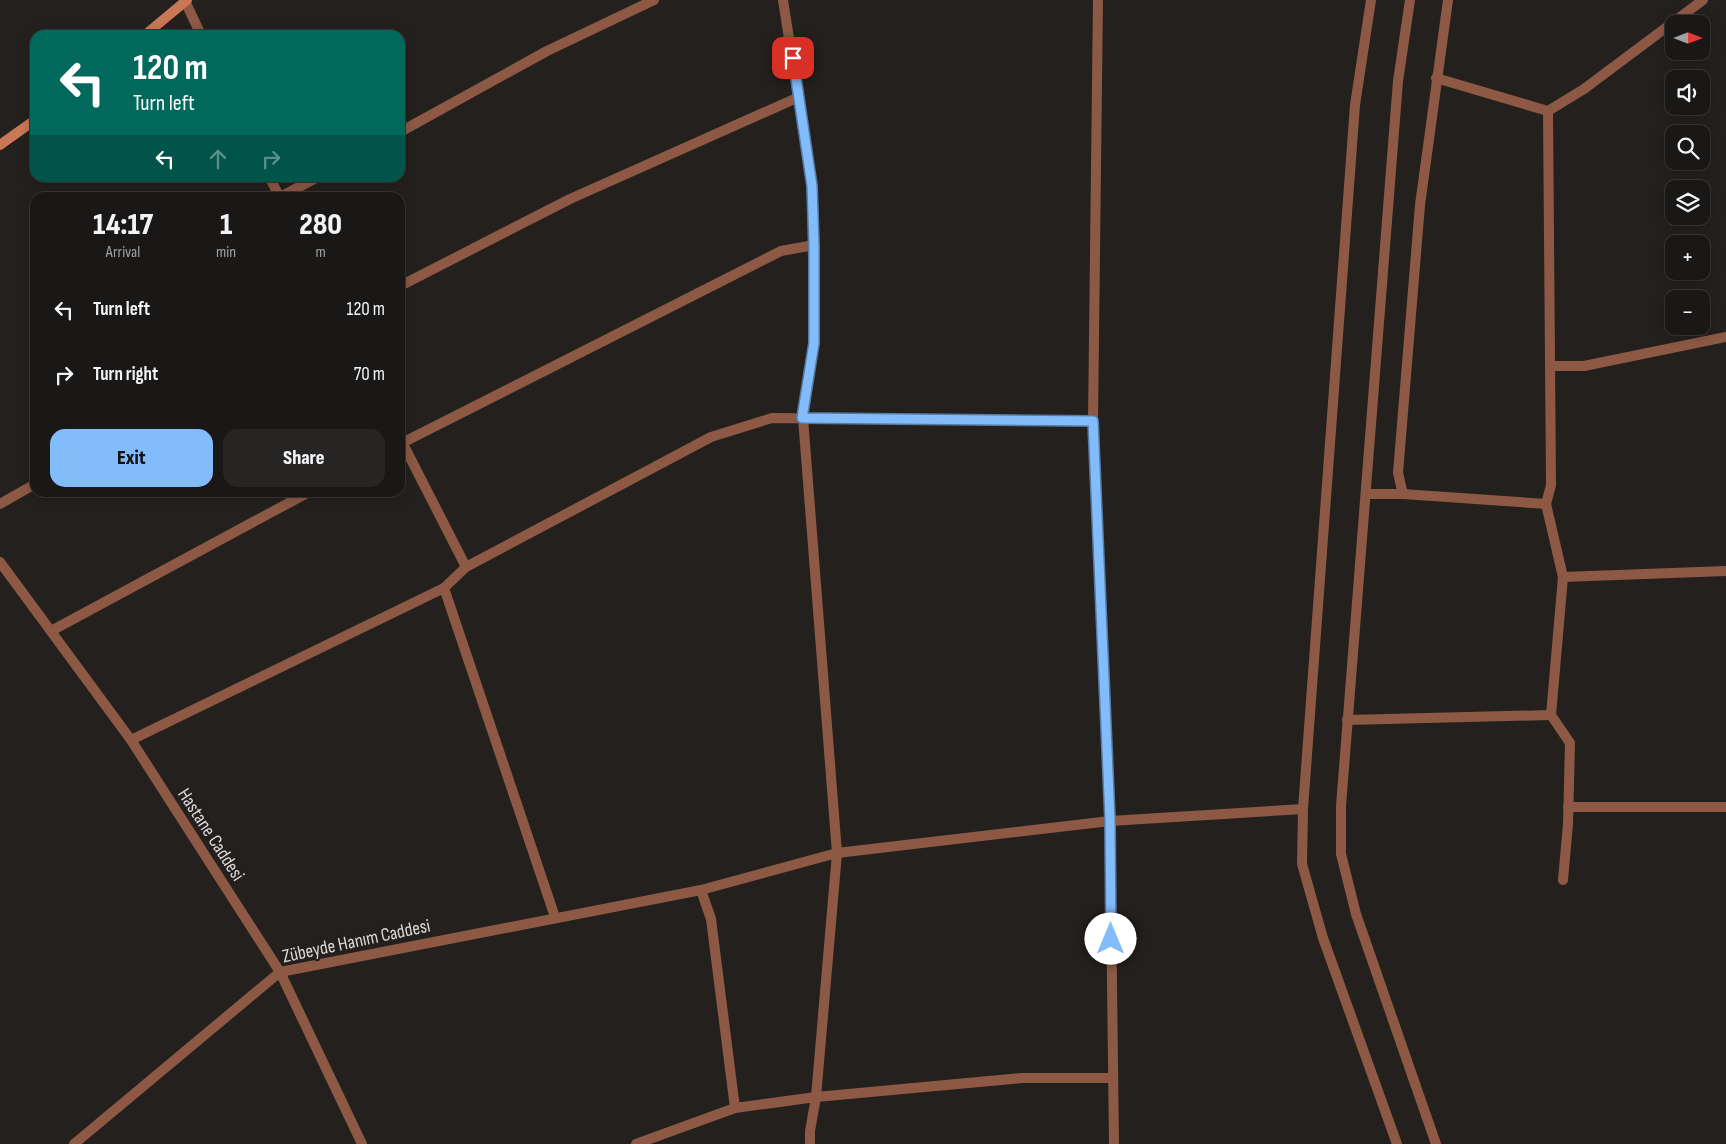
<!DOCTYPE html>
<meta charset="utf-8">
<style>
:root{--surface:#1a1816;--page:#272523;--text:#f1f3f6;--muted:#9fa0a1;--line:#383735;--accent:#83bcfb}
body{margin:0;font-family:"Sofia Sans Condensed",sans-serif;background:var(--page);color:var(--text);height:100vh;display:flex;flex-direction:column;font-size:19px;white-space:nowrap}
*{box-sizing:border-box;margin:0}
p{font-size:16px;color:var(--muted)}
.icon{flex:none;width:28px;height:28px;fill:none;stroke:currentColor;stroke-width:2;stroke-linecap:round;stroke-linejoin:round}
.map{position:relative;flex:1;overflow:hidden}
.panel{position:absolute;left:30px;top:192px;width:375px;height:305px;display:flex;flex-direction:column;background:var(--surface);border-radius:15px;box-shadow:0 2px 12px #0003,0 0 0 1px var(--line)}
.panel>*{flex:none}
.hud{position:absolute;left:30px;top:30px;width:375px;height:152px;border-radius:15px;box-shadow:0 2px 12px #0003,0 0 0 1px var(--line);background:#00695c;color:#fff;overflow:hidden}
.needle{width:32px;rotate:90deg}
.fabs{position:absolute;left:1665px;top:15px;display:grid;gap:10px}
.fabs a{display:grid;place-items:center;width:45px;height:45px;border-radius:10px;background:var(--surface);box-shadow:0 2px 12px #0003,0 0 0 1px var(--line);font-size:25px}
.pin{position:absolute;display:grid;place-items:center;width:42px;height:42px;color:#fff;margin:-21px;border-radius:10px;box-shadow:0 2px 8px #0006}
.me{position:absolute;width:55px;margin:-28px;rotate:0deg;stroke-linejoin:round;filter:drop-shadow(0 0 4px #0008)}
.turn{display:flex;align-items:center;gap:18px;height:105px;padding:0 20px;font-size:22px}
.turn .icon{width:65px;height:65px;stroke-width:2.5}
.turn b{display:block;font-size:35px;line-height:42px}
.lanes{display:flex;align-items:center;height:48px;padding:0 20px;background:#0003;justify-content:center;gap:25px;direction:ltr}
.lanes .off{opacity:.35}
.eta{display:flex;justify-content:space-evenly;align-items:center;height:85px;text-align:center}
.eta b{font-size:30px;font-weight:800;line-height:35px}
.primary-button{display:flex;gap:10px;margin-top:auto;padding:10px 20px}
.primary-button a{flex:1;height:58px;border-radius:15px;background:var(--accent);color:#111;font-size:20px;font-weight:800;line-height:58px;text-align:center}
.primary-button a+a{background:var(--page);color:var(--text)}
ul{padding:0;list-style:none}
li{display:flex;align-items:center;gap:15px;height:65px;padding:0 20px}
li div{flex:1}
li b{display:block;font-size:19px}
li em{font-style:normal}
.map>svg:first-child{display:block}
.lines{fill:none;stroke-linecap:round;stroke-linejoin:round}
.street{stroke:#8d5944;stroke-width:10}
.secondary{stroke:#ca7756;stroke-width:10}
.route-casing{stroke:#557aa3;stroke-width:12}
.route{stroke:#83bcfb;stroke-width:9}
.labels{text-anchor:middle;stroke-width:4.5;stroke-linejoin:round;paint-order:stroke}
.street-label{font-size:19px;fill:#dcdad9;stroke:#23201e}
</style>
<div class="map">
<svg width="1726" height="1144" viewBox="0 0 1726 1144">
<rect width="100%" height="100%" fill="#23201e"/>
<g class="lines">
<g class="street">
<path d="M783,0L812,186L814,343L803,418L837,853L816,1097L810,1131V1144"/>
<path d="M1098,0L1093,421L1110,821L1114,1144"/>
<path d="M1371,0L1355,105L1303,809L1302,864L1323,938L1397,1144"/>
<path d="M1410,0L1398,81L1341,806V854L1356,914L1436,1144"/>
<path d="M185,1L201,35"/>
<path d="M1436,78L1548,111L1584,89L1703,0"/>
<path d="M1548,111L1551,485L1546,504L1563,577L1551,715L1570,743L1568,824L1563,880"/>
<path d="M400,132L547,51L654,0"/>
<path d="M270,178L280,198"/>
<path d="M280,197L316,178"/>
<path d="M400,286L570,199L799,97"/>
<path d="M1551,366H1584L1726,337"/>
<path d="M400,438L466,567"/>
<path d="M400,444L781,251L814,245"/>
<path d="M1366,494H1403L1546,504"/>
<path d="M1403,494L1398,473L1420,205L1448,0"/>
<path d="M0,504L35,484"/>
<path d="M0,562L131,740L280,972L362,1144"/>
<path d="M1563,577L1726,571"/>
<path d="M444,588L555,917"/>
<path d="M51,631L309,492"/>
<path d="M1347,720L1551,715"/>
<path d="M131,740L444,588L466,567L711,437L772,418L1093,421"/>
<path d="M1568,807H1726"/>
<path d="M701,890L711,919L735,1108"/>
<path d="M74,1144L280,972L701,890L837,853L1110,821L1303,809"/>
<path d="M636,1144L735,1108L816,1097L1022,1078H1112"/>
</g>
<g class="secondary">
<path d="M145,35L187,0"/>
<path d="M0,145L35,120"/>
</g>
</g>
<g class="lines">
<defs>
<path id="route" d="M793,58L812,186L814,245V343L802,418L1093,421L1110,820L1111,939"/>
</defs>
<use href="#route" class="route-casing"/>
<use href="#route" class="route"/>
</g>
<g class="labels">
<g class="street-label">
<text transform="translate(212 834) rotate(57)" y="7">Hastane Caddesi</text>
<text transform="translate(356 940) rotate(-12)" y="7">Zübeyde Hanım Caddesi</text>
</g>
</g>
</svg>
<div class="fabs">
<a><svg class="needle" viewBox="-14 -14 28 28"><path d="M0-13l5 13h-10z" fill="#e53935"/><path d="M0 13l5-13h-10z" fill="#9fa0a1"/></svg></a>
<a><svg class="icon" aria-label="sound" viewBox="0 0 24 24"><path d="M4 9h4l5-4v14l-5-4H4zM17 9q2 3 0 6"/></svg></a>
<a><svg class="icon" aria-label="search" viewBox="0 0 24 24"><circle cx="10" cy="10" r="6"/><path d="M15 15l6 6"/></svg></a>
<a><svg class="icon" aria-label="layers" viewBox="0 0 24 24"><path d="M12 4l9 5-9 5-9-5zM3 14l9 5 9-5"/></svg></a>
<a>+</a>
<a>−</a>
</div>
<div class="pin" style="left:793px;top:58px;background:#d93025"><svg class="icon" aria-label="arrive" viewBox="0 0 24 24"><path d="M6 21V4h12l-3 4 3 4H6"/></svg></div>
<svg class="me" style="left:1111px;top:939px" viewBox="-20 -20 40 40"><circle r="19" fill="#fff"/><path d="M0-13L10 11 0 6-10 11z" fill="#83bcfb"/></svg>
<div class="hud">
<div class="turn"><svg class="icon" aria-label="left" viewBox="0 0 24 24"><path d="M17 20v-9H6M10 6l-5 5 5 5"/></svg><div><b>120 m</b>Turn left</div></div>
<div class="lanes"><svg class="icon" aria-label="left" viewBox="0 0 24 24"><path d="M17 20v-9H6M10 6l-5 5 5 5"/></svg><svg class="icon off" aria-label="ahead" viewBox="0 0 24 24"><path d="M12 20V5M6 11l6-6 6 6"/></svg><svg class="icon off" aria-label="right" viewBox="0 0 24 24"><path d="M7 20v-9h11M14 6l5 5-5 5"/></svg></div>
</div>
<section class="panel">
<div class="eta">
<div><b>14:17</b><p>Arrival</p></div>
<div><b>1</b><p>min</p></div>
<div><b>280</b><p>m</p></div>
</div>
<ul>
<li><svg class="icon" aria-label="left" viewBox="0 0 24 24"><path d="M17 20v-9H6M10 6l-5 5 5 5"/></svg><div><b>Turn left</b></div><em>120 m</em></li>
<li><svg class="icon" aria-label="right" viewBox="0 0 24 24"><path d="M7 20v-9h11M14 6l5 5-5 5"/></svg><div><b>Turn right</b></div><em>70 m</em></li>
</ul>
<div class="primary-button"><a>Exit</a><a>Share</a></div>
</section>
</div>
